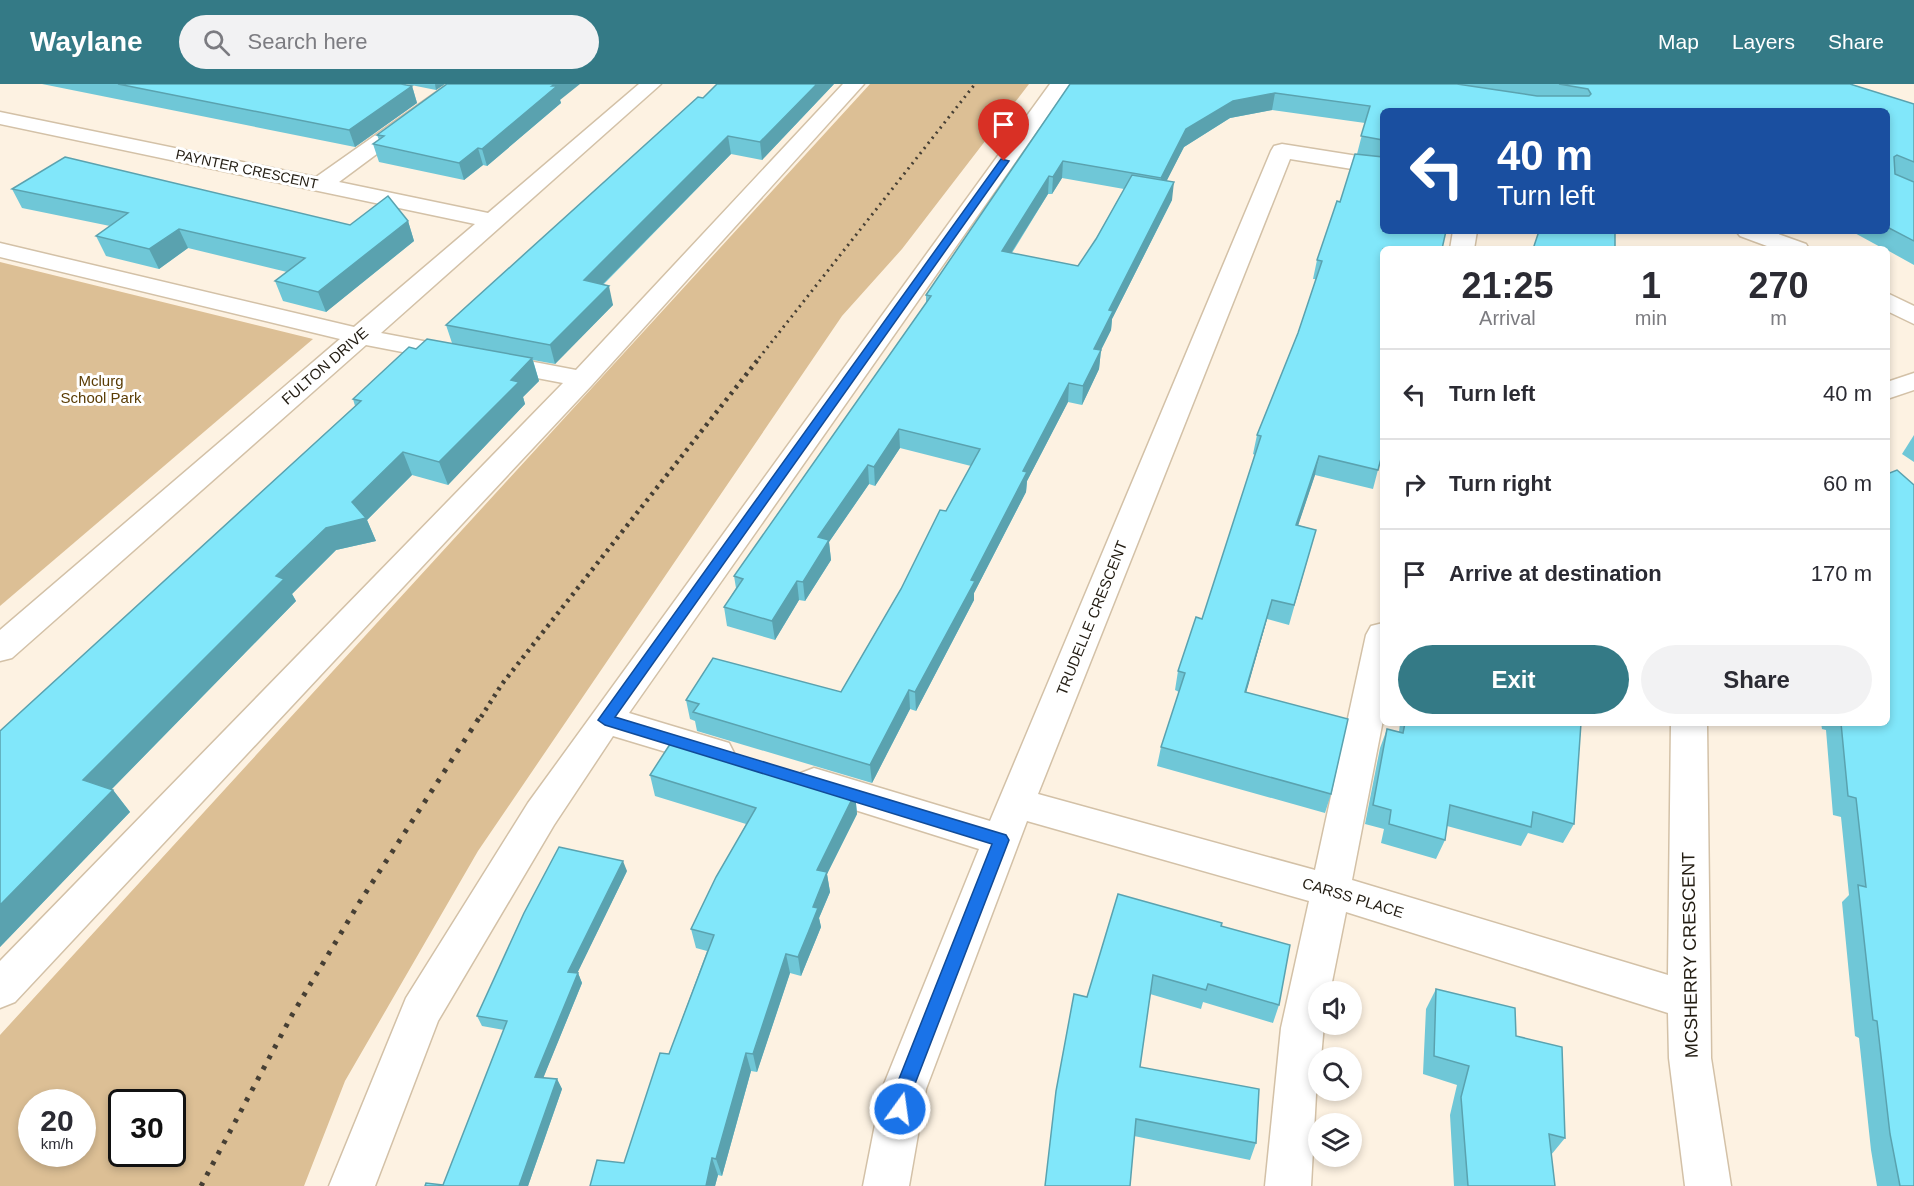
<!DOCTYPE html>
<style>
:root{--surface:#fff;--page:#f2f2f3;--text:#2b2b33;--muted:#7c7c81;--line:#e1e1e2;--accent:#347a86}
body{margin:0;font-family:Arial,sans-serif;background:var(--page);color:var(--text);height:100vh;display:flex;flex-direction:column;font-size:22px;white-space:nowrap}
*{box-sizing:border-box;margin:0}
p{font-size:20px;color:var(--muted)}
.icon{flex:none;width:33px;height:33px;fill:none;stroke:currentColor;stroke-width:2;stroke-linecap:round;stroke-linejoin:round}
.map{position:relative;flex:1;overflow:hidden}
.panel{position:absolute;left:1380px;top:162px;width:510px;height:480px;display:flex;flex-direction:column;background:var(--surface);border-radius:9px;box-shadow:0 3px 9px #0003}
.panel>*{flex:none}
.guide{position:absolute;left:1380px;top:24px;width:510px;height:126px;border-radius:9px;box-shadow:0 3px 9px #0003;background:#1a4fa0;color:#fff;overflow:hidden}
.buttons{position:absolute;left:1308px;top:897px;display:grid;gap:12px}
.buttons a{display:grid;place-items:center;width:54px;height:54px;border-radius:50%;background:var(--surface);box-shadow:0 3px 9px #0003;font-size:30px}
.speed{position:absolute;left:18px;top:1005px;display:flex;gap:12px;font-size:30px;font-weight:700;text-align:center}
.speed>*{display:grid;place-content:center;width:78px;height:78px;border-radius:50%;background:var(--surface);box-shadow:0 3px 9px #0003;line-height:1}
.speed small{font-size:15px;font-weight:400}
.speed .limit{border:3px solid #111;border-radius:9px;background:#fff;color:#111}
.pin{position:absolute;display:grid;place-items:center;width:51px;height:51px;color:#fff;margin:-62px -26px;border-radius:50% 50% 50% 0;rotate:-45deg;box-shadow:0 0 6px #0007}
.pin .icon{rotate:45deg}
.me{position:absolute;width:66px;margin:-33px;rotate:14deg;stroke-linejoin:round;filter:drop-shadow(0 0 4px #0008)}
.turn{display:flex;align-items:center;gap:21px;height:126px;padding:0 18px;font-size:27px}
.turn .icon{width:78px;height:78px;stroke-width:2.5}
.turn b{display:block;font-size:42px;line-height:51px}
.eta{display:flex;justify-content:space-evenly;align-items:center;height:102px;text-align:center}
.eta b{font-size:36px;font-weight:700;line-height:42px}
.primary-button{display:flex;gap:12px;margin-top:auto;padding:12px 18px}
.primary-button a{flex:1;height:69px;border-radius:36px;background:var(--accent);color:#fff;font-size:24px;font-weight:700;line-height:69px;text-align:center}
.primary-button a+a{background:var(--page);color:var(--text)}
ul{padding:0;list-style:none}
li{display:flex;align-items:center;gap:18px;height:90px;padding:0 18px;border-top:2px solid var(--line)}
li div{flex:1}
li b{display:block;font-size:22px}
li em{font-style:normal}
header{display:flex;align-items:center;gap:36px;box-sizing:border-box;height:84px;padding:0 30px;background:var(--accent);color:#fff}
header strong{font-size:28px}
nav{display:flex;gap:33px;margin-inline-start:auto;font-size:21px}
.search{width:420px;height:54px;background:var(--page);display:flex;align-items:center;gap:15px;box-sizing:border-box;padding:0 21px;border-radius:33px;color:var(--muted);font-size:22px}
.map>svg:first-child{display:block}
.green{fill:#dcbf95;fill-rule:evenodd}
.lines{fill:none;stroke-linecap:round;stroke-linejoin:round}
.minor-casing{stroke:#d3c1a7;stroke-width:3}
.minor{fill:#fff;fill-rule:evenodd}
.rail-far2{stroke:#463f34;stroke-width:3;stroke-dasharray:2 4.5;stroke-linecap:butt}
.rail-far1{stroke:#463f34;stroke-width:4.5;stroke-dasharray:3 5;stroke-linecap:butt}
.rail{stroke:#463f34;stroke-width:5;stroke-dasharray:4 8;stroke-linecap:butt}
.wall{fill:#6fc7d7;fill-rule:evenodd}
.shaded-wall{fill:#5aa2af}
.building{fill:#81e7fa;stroke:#5aa2af;stroke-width:1.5}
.route{fill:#1a73e8;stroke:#114b97;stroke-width:1.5}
.labels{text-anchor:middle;stroke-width:6;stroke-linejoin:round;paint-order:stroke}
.far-street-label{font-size:14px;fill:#221c12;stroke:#fff}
.street-label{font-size:15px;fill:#221c12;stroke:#fff}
.park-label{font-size:15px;fill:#5a3c04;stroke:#fff}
.near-street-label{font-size:18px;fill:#221c12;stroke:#fff}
</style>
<header>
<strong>Waylane</strong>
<div class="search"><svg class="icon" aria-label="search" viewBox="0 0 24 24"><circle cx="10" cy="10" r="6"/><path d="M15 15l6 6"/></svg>Search here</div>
<nav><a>Map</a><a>Layers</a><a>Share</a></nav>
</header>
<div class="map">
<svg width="1914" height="1102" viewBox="0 0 1914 1102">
<rect width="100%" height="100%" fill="#fdf2e2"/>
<g class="green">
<path d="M870,0H1029L902,165L842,232L478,767L345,997L304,1102H0V951ZM32,1018H82V1070H32ZM122,1018H172V1070H122Z"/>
<path d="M0,178L313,255L0,522Z"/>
</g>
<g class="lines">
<defs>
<g id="minor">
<path d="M448,0H471L339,98L488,129L639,0H661L381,249L576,286L843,0H864L592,301L15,918L0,924V877L563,299L366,261L12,574L0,577V546L340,255L0,173V159L354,243L475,140L0,40V28L316,93Z"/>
<path d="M1050,0H1070L629,629L729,659L734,669L729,679L716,683L613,652L554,741L438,937L375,1102H329L406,914L528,719Z"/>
<path d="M1282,60L1383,76V90L1290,75L1038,710L1315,786L1366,551L1371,542L1383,539V636L1352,796L1668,891L1671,639H1707L1711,974L1731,1102H1685L1669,974L1668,929L1346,828L1330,908H1318V940H1324L1321,974H1318L1311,1102H1265L1281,944L1309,817L1027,737L926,1005L909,1102H863L882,1005L979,765L801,709L796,699L801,689L814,684L990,737L1271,67L1274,62Z"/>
<path d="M1453,147H1477L1474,165H1450Z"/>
<path d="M1736,147H1770L1806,160L1809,165H1775L1740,152Z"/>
<path d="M1887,209L1914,222V240L1887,227Z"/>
<path d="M1914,289V306L1887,315V298Z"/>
</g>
</defs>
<use href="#minor" class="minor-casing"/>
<use href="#minor" class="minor"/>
<path class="rail-far2" d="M759,274L975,0"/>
<path class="rail-far1" d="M481,633L502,600L760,273"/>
<path class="rail" d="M201,1102L292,931L359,819L481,631"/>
</g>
<g class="wall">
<path d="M42,0H401L412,2L417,19L355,63Z"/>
<path d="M406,0H445L436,6Z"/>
<path d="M834,0L762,76L731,70L603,201L613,221L555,280L533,276L539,297L523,313L525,320L448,401L412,391L367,436L376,457L336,466L292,510L296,517L111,706H113L130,728L0,863V647L355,322L353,315L452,259L446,241L703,14Z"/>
<path d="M1070,0H1850L1914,20V181L1887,166V165H1884L1851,147H1887V27H1383V379L1380,378L1373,405L1315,391L1298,441L1316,446L1289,541L1267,535L1246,608L1331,710L1325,729L1157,682L1161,663L1179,608L1175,606L1178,587L1202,535L1255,371L1253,370L1257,351L1298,249L1316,195H1313L1317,176L1340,118L1357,70L1365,39L1272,26L1230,34L1184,63L1166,97L1172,116L1112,235L1111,246L1101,266L1099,285L1082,321L1068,318L1027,397L1026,408L974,509V516L916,627L910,625L872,699L697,647L695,637L690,635L686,616L841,608L946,427L971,382L900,364L875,402L869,400L829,458L831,476L805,517L799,516L775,556L727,542L724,523L736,504L734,492L926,219V211ZM1062,94L1124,105L1096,155L1078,182L1012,169L1048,110H1052Z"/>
<path d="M560,16L561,19L487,82L483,81L464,96L379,78L373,60L379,56L377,51Z"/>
<path d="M12,105L350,141L408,137L414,157L326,228L283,217L275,197L287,188L188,164L159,185L106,172L96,152L110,142L22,124Z"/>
<path d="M1914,351V378L1902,370Z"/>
<path d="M1400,639H1581L1574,740L1563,759L1528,749L1521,762L1447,742L1445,756L1436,775L1381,759L1384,745L1365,740L1380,664L1387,645L1399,648Z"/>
<path d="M1821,639H1887L1914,1102H1877L1871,1066L1859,954L1855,952L1842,818L1849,811L1841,733L1833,731L1826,646L1822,645Z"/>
<path d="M650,691L855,709L857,730L827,790L830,808L819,834L821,843L801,892L790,889L757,988L751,987L722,1092L718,1091L715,1102H590L624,1079L669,970L707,867L696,864L691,845L746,740L655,712Z"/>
<path d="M627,787L577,889H578L582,899L543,994L557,995L562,1005L528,1102H425L443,1101L504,946L482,942L477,932Z"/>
<path d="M1221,842L1279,921L1273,939L1203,918L1201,925L1150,910L1140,983L1256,1059L1250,1076L1134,1052L1087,913Z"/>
<path d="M1436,905L1516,952L1565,1054L1551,1071L1555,1102H1454L1450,1031L1457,1001L1423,990L1426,925Z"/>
</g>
<g class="shaded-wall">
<path d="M435,0H445L436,6Z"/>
<path d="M555,0H580L560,16L561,19L487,82L482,65Z"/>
<path d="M817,0H834L762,76L760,58Z"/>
<path d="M412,2L417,19L355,63L349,46Z"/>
<path d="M1275,9L1272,26L1230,34L1184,63L1159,112L1161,94L1186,45L1233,17Z"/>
<path d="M728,52L731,70L588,215L584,196Z"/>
<path d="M478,64L483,81L464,96L459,79Z"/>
<path d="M1063,77L1062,94L1052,110L1053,93Z"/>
<path d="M1049,92L1048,110L1001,185L1002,167Z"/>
<path d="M1174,98L1172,116L1112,235L1111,246L1101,266L1099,285L1082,321L1083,302L1094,265L1109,226Z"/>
<path d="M408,137L414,157L326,228L318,208Z"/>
<path d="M179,145L188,164L159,185L149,165Z"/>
<path d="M609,202L613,221L555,280L550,261Z"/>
<path d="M532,274L539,297L523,313L525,320L448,401L439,378L511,296Z"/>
<path d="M1069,299L1068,318L1027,397L1026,408L974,509V516L916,627L915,608L971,496L1023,387Z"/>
<path d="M899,345L900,364L875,402L874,383Z"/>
<path d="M403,368L412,391L367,436L376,457L336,466L292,510L296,517L100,717L83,696L276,492Z"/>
<path d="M1319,372L1315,391L1292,460L1296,441Z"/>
<path d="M868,381L869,400L829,458L831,476L805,517L803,498L818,453Z"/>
<path d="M797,497L799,516L775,556L772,537Z"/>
<path d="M1272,516L1267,535L1241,627L1245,608Z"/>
<path d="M909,606L910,625L872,699L870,681Z"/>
<path d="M113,706L130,728L0,863V821Z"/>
<path d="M855,709L857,730L827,790L830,808L819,834L821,843L801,892L798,873L813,823L817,786Z"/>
<path d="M623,777L627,787L573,898L568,888Z"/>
<path d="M786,870L790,889L757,988L753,970Z"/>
<path d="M578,889L582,899L540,1002L535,993Z"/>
<path d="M746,969L751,987L722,1092L716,1075Z"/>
<path d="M557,995L562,1005L528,1102H519Z"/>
<path d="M712,1074L718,1091L715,1102H706Z"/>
</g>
<g class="building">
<path d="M118,0H401L412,2L349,46Z"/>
<path d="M447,0H555L552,2H557L482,65L478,64L459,79L373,60L384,52L377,51Z"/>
<path d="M717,0H817L760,58L728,52L584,196L609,202L550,261L446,241L698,13L703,14Z"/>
<path d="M1070,0H1457L1537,12H1589L1591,10L1588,5L1559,0H1850L1914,20V78L1897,71L1894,73L1895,90L1914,98V157L1887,143V27H1383V56L1361,52L1370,22L1275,9L1233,17L1186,45L1161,94L1063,77L1053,93L1049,92L1002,167L1078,182L1096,155L1132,91L1174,98L1109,226L1113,227L1094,265L1101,266L1083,302L1069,299L1023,387L1027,388L971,496L975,497L915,608L909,606L870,681L693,628L699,620L686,616L713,574L841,608L901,505L940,426L946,427L980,365L899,345L874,383L868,381L818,453L829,456L803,498L797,497L772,537L724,523L743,495L734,492L931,212L926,211Z"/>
<path d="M1355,70L1383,73V147H1446L1442,165H1383V367L1378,386L1319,372L1296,441L1316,446L1294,521L1272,516L1245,608L1348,635L1331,710L1161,663L1185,589L1178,587L1196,533L1202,535L1261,352L1257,351L1298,249L1322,177L1317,176L1337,117L1340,118Z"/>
<path d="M65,73L350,141L388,112L408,137L318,208L275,197L305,174L179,145L149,165L96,152L128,129L12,105Z"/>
<path d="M1539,147H1615V165H1533Z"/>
<path d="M427,255L532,274L511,296L519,298L439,378L403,368L352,418L366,434L326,444L276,492L284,495L83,696L113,706L0,821V647L361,317L353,315L409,263L416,265Z"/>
<path d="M1897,386L1914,401V1102H1900L1890,1050L1877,937L1873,936L1858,801L1866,803L1856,714L1848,712L1841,639H1887V390Z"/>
<path d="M1405,639H1581L1574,740L1533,728L1531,743L1450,721L1445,756L1389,740L1391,726L1373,721L1387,645L1403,649Z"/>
<path d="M674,654L855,709L817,786L827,788L813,823L818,824L808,849L798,873L786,870L753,970L746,969L716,1075L712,1074L706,1102H590L597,1076L624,1079L660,969L669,970L714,851L691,845L716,793L756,724L650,691Z"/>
<path d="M559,763L623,777L568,888L578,889L535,993L557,995L519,1102H425L426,1099L443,1101L507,937L477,932L524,829Z"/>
<path d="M1118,810L1222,839L1221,842L1290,861L1279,921L1208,900L1206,906L1153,891L1140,983L1259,1005L1256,1059L1136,1035L1130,1102H1045L1056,1007L1074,910L1087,913Z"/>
<path d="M1436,905L1515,924L1516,952L1562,963L1565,1054L1549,1050L1555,1102H1468L1461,1013L1469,982L1434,972Z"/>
</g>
<path class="route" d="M1001,75L1009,77L615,633L1006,751L1009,756L913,1005L907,1031L900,1034L894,1031L891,1025L895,1005L992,760L605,641L598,636Z"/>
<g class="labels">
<g class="far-street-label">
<text transform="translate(247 85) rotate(12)" y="5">PAYNTER CRESCENT</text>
</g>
<g class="street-label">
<text transform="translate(325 282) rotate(-41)" y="5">FULTON DRIVE</text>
<text transform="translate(1092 534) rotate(-68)" y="5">TRUDELLE CRESCENT</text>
<text transform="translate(1353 814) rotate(17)" y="5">CARSS PLACE</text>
</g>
<g class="park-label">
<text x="101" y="302">Mclurg<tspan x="101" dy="17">School Park</tspan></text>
</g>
<g class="near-street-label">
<text transform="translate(1690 871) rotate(-91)" y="6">MCSHERRY CRESCENT</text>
</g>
</g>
</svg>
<div class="buttons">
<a><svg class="icon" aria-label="sound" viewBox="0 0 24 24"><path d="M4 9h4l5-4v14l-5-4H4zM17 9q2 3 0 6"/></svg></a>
<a><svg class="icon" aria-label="search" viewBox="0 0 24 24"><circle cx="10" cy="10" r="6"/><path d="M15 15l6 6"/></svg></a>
<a><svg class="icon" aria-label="layers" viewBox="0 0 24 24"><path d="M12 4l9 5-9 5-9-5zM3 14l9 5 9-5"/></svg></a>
</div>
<div class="speed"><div>20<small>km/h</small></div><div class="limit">30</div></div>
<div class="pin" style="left:1004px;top:77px;background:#d93025"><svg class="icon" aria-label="arrive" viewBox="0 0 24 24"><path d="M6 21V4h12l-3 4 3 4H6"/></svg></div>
<svg class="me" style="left:900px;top:1025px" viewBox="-20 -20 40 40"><circle r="17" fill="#1a73e8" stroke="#fff" stroke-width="3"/><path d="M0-11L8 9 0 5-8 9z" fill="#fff"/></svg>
<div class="guide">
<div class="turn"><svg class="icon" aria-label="left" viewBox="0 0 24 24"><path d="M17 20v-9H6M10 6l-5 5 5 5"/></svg><div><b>40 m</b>Turn left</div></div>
</div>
<section class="panel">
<div class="eta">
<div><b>21:25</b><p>Arrival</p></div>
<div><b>1</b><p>min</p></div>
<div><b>270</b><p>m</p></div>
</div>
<ul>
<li><svg class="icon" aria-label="left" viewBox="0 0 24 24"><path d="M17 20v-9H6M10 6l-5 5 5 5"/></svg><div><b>Turn left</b></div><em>40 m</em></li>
<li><svg class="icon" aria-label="right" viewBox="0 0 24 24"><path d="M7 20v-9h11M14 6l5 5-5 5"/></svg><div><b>Turn right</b></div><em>60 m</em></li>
<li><svg class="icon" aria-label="arrive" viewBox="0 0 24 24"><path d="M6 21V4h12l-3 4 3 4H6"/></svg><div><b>Arrive at destination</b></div><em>170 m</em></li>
</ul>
<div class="primary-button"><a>Exit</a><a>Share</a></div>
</section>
</div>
